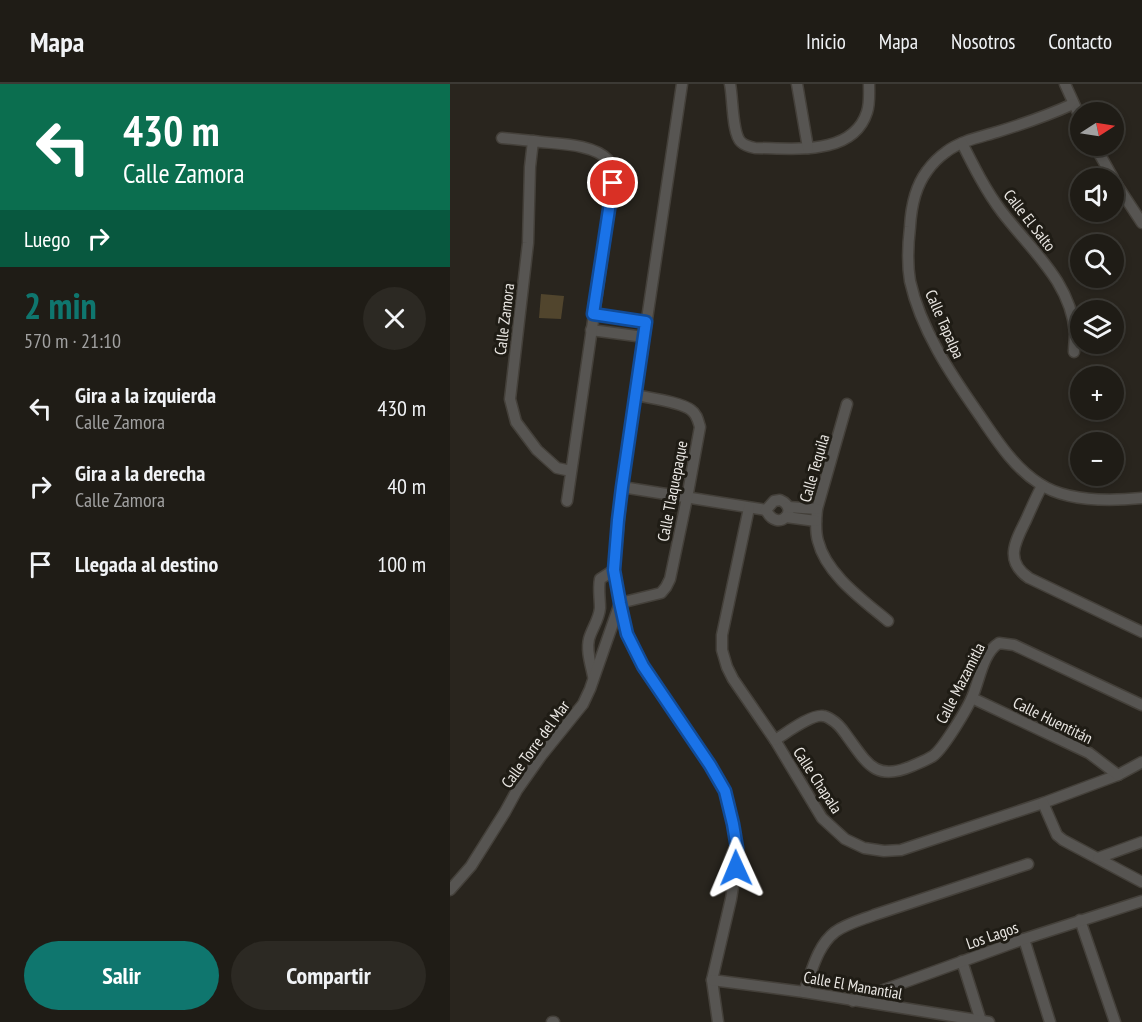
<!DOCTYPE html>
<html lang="es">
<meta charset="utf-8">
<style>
:root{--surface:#1f1c16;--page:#2c2923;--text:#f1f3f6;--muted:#a1a1a1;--line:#3c3a35;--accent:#0f766e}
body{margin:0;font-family:"PT Sans Narrow",sans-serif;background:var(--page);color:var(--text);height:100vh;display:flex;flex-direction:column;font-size:22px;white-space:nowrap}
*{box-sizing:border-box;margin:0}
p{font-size:20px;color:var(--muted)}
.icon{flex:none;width:33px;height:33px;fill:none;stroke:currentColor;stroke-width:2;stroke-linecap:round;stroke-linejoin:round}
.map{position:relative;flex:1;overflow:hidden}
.panel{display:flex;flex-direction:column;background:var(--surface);width:450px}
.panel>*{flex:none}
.guide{background:#0b6e4f;color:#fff;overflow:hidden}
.needle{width:39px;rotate:78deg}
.controls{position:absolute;left:620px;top:18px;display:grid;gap:12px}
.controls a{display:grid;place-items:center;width:54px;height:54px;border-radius:50%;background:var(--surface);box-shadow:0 3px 9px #0003,0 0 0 2px var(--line);font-size:30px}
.pin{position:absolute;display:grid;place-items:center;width:51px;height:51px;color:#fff;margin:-26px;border:3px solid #fff;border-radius:50%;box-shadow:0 2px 6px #0007}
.me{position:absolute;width:66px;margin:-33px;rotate:359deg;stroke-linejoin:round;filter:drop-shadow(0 0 4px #0008)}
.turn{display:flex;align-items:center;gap:21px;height:126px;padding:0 24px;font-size:27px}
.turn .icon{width:78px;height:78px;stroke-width:2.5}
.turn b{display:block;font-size:42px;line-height:51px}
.then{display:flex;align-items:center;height:57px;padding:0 24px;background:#0003;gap:12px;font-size:22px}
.round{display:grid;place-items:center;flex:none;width:63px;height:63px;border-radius:32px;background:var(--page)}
.overview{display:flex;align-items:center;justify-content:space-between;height:102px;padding:0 24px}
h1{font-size:36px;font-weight:700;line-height:45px;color:var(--accent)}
.button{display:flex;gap:12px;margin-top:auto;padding:12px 24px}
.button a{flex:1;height:69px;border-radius:36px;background:var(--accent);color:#fff;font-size:24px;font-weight:700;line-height:69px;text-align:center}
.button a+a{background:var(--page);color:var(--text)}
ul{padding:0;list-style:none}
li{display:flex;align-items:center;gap:18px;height:78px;padding:0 24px}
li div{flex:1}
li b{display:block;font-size:22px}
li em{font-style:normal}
header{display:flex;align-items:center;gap:36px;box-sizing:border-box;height:84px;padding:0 30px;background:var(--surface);border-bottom:2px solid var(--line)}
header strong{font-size:28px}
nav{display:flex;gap:33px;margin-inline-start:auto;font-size:21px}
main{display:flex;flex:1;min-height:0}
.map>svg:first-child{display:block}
.green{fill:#51452d}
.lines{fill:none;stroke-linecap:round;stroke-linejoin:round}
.minor-casing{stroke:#44403a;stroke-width:13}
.minor{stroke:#575552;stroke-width:10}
.route-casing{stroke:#114b97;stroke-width:15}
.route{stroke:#1a73e8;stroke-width:10}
.labels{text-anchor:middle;stroke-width:6;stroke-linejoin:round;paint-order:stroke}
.street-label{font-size:16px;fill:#ebe8e4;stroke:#1f1c15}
</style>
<header>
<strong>Mapa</strong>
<nav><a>Inicio</a><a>Mapa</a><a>Nosotros</a><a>Contacto</a></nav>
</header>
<main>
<section class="panel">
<div class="guide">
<div class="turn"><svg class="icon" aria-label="left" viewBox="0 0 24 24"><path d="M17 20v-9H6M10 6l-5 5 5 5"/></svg><div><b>430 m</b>Calle Zamora</div></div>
<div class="then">Luego<svg class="icon" aria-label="right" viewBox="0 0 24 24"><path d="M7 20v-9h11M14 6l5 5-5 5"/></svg></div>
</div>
<div class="overview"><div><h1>2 min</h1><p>570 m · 21:10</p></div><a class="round"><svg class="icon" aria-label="close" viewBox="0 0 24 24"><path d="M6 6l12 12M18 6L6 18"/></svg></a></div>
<ul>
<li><svg class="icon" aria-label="left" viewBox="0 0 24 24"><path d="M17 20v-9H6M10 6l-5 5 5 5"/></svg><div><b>Gira a la izquierda</b><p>Calle Zamora</p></div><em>430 m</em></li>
<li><svg class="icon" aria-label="right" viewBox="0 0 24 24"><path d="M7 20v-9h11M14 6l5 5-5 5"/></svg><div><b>Gira a la derecha</b><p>Calle Zamora</p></div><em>40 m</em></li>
<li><svg class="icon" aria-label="arrive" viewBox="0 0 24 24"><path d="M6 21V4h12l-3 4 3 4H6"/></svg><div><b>Llegada al destino</b></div><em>100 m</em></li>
</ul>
<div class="button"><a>Salir</a><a>Compartir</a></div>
</section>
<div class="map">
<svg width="692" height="938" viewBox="0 0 692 938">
<rect width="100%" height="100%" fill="#29251e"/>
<path class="green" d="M91,210L114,212L111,235L89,234Z"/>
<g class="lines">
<defs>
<g id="minor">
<path d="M232,0L172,403L164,486L170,519L177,550L193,583L260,681L275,707L279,721L287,764L286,784L281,815L262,896L268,938"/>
<path d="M280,0C283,14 282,50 291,58C295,62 300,63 305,64C341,64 403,73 417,28C420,19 419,9 419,0"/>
<path d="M347,0L358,64"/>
<path d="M615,0L630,33"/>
<path d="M623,20C599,31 573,40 547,48C531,53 510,57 496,68C489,73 482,80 477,87C465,103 461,124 460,143C458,160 457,179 460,197C471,246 500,289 528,329C546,355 563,383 590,400C617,418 661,417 692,414"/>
<path d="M52,54L83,57"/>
<path d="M512,59C524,83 536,107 552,128C581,166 621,198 625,249C625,255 624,262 624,268"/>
<path d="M645,62L663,94"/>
<path d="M663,95L692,139"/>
<path d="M143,230L196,238"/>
<path d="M141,246L194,253"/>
<path d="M397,320L367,425C366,435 365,447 368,457C376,490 413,516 438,537"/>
<path d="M592,402C586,413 581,425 576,436C565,458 554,477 579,494L692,548"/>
<path d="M172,403L316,426"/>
<path d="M330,416C351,425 328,450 316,426L324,417Z"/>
<path d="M117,417L163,99C163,91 163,83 158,76C144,59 103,60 83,57L80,83L78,159L60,315L66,338L87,366L107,384L121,387"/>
<path d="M338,423L367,425"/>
<path d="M299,424L272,551V566L277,583L283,595L325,656L372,734L395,755L414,764L434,767L451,766L593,719L668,691L692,678"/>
<path d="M336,433L366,437"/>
<path d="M143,592C141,581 136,567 139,555C142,544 149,536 150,524C150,514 148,505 150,495L164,486"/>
<path d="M522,614L639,669L668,691"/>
<path d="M325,656C335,650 361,630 373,632C376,632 379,634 382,636C389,640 392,645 397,652C417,679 425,698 462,682C469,679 477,676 483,672C493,665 518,624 523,611C530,594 533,569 549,559L564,561L692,621"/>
<path d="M593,719L607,751L613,756L692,798"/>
<path d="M648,774L692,758"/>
<path d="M0,806L21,782L55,728L67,706L91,672L133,620L140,605L170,519L211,509L216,503L220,495L237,414L250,343C248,336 247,330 241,326C231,318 199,314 186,311"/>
<path d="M630,836L665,938"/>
<path d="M574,855L600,938"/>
<path d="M512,877L531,937"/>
<path d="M262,896L354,908L539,938"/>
<path d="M354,908C362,887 367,862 385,848C396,840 411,836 424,831L578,780"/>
<path d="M403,917L574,855L692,817"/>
<path d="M102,938H104"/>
</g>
</defs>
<use href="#minor" class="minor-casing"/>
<use href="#minor" class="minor"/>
</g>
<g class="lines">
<defs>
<path id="route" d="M163,99L143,230L196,238L172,403L168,436L164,486L170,519L177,550L193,582L260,681L275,707L283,740L287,764L286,784"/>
</defs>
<use href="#route" class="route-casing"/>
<use href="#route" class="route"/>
</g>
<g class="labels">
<g class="street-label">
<text transform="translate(580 136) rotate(52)" y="6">Calle El Salto</text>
<text transform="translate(54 235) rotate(-83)" y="6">Calle Zamora</text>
<text transform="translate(495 240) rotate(66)" y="6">Calle Tapalpa</text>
<text transform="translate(364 384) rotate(-74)" y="6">Calle Tequila</text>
<text transform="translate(222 407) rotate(-79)" y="6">Calle Tlaquepaque</text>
<text transform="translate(510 599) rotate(-63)" y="6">Calle Mazamitla</text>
<text transform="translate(603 636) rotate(26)" y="6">Calle Huentitán</text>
<text transform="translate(85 660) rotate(-54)" y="6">Calle Torre del Mar</text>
<text transform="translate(368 696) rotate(57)" y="6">Calle Chapala</text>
<text transform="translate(542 851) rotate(-19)" y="6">Los Lagos</text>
<text transform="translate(403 901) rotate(10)" y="6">Calle El Manantial</text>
</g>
</g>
</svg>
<div class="controls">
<a><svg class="needle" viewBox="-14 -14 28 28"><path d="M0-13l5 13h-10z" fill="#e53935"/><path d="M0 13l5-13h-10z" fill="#a1a1a1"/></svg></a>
<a><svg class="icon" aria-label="sound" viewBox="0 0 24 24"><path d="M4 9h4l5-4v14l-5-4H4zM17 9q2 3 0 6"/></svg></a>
<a><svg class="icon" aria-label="search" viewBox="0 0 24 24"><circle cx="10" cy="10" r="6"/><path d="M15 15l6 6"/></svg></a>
<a><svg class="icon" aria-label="layers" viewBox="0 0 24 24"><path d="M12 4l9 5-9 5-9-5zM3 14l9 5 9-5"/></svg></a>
<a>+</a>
<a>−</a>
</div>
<div class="pin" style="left:163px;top:99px;background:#d93025"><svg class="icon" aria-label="arrive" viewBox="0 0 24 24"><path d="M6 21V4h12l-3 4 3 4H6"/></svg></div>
<svg class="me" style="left:286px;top:784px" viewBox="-20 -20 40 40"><path d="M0-17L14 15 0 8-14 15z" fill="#1a73e8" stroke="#fff" stroke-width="4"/></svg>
</div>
</main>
